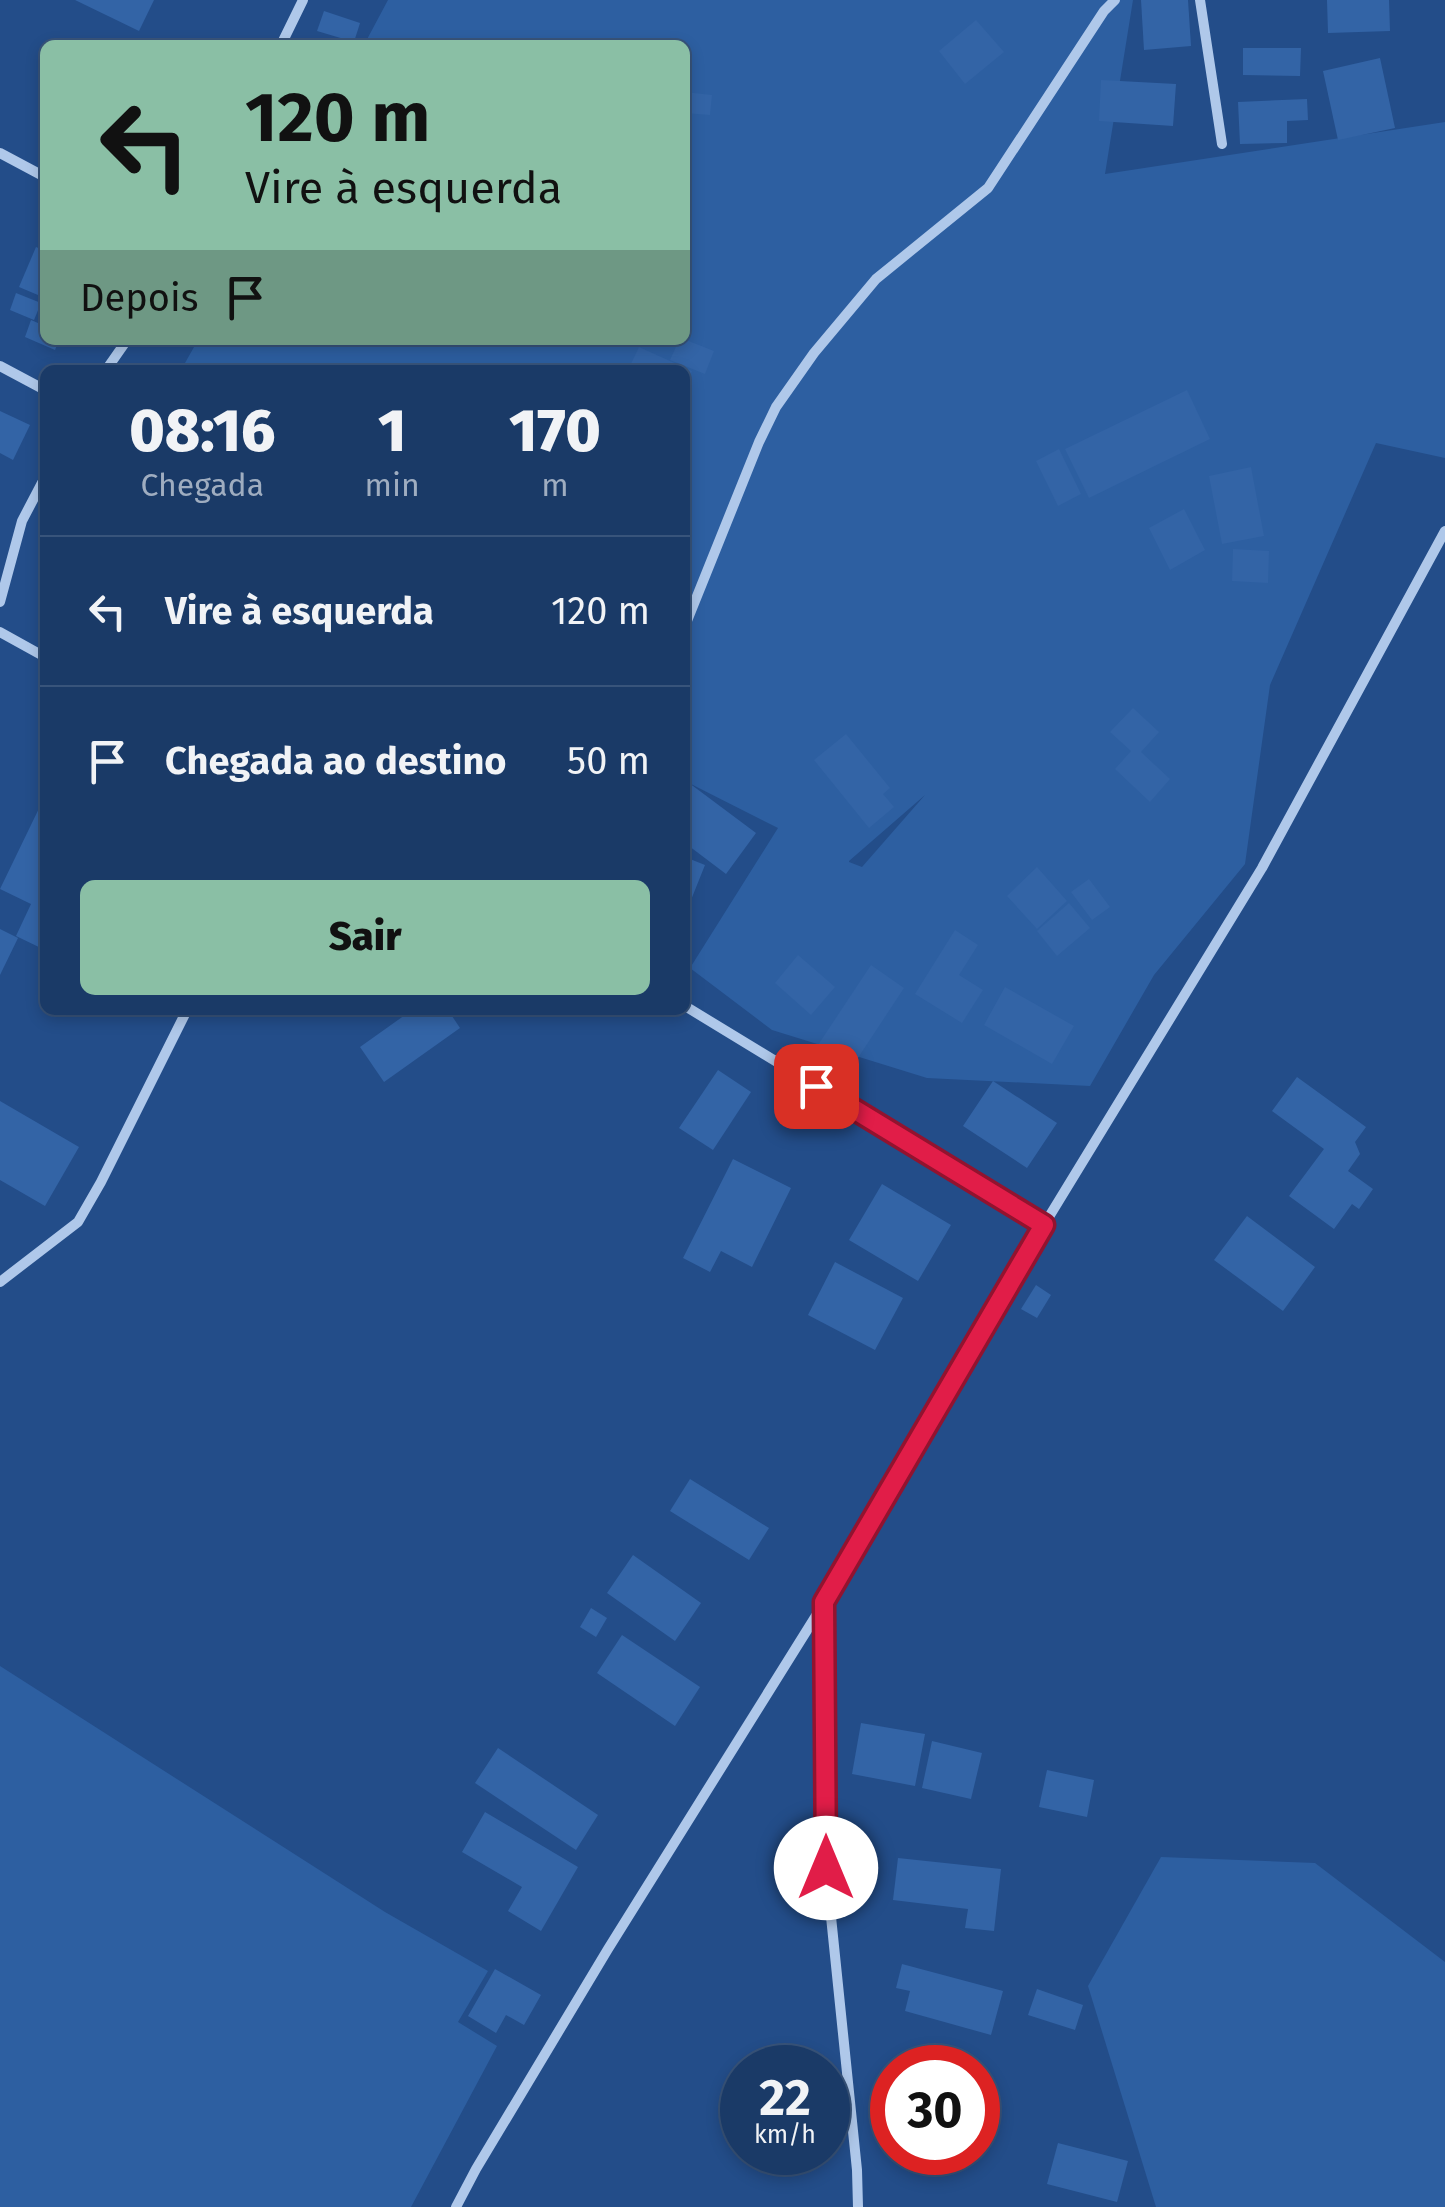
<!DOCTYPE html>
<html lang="pt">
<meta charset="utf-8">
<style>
:root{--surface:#1a3a67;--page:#23416d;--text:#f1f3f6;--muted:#9fadc0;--line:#38547b;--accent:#8abfa5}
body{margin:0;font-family:"Fira Sans",sans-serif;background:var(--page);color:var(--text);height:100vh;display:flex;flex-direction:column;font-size:38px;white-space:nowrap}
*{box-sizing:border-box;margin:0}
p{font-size:32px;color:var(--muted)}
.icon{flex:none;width:55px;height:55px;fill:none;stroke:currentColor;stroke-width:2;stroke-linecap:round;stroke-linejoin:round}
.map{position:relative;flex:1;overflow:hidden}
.side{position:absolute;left:40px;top:365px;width:650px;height:650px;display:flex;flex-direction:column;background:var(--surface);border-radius:15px;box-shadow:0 5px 15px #0003,0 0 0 2px var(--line)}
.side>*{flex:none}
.guide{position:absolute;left:40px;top:40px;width:650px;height:305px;border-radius:15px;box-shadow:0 5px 15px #0003,0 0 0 2px var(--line);background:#8abfa5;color:#111;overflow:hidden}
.speed{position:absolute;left:720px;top:2045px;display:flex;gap:20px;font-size:50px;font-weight:700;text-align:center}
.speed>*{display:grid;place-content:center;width:130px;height:130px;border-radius:50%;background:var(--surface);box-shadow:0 5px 15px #0003,0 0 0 2px var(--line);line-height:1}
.speed small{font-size:25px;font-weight:400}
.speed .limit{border:15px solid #d22;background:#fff;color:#111}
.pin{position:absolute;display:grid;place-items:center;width:85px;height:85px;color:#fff;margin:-42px;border-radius:20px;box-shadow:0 5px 15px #0006}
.me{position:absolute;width:110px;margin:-55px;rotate:0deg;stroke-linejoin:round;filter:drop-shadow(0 0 8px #0008)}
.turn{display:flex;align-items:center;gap:35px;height:210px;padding:0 40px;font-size:45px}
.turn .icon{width:130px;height:130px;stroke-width:2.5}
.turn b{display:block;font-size:70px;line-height:85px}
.then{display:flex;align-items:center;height:95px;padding:0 40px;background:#0003;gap:20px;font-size:38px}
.eta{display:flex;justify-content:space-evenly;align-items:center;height:170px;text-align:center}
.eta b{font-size:60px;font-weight:800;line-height:70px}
.button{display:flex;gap:20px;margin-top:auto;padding:20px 40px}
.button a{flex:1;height:115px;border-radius:15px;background:var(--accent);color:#111;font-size:40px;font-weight:800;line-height:115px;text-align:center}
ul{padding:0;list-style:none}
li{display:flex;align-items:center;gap:30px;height:150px;padding:0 40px;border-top:2px solid var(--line)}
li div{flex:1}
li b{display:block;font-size:38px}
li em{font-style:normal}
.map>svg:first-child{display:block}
.green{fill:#2d5fa1;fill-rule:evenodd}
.building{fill:#3364a6}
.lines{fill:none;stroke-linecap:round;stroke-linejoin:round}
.minor{stroke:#afc8ea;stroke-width:10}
.route-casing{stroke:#92132f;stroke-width:25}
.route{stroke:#e11d48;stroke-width:18}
</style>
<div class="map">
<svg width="1445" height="2207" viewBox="0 0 1445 2207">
<rect width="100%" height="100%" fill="#234d89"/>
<g class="green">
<path d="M388,0H1133L1105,174L1445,122V458L1376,443L1270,685L1245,864L1154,975L1090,1086L927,1078L772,1030L690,968L778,828L685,781V370H181L198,340H685V45H364ZM925,795L862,867L849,862V861Z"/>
<path d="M0,1666L385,1912L488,1971L458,2022L497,2046L411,2207H0Z"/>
<path d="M1161,1857L1315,1863L1445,1962V2207H1156L1088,1986Z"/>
</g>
<g class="building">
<path d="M75,0H154L139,31Z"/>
<path d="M1141,0H1188L1191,46L1144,50Z"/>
<path d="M1327,0H1389L1390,31L1328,33Z"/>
<path d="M324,11L360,23L354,42L317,31Z"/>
<path d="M976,20L1004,52L965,84L939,51Z"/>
<path d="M1243,48H1301L1300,76L1243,75Z"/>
<path d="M1380,58L1395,128L1338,140L1323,71Z"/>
<path d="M1101,80L1176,84L1173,126L1099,121Z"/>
<path d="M685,92L712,95L710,115L685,113Z"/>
<path d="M1307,99L1308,120L1287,121V143L1240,144L1238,102Z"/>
<path d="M36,247L45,251V298L19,287Z"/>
<path d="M16,293L41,303L34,320L10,310Z"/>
<path d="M31,320L45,326V340H59L55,350L25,337Z"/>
<path d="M679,340H686L714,351L705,374L670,360Z"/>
<path d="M639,347L692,371L685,386V370H628Z"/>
<path d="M1187,390L1210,439L1089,498L1065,449Z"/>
<path d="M0,411L30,425L13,460L0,453Z"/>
<path d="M1059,449L1081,494L1058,506L1036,461Z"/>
<path d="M1251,467L1264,536L1222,544L1209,476Z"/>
<path d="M1184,509L1205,550L1170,570L1149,528Z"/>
<path d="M1233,549L1269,551L1268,583L1232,581Z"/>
<path d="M1133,708L1159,732L1141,752L1170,779L1150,802L1115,769L1131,751L1110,732Z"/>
<path d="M846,734L890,788L883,794L894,807L869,828L814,760Z"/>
<path d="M685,780L756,833L726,874L685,843Z"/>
<path d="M45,796V950L16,936L31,904L0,889Z"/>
<path d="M685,857L705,865L685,915Z"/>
<path d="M1037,867L1067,901L1037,929L1007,896Z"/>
<path d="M1089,879L1110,907L1092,920L1071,892Z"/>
<path d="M1069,903L1090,928L1057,956L1037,931Z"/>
<path d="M0,929L18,938L0,975Z"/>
<path d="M955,930L978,945L959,975L983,990L962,1023L915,994Z"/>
<path d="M798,955L835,987L811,1015L775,983Z"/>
<path d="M871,965L904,988L850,1070L816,1048Z"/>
<path d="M1005,987L1074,1026L1052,1064L984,1025Z"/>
<path d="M412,1010H448L460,1028L384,1082L360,1047Z"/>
<path d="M718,1070L751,1092L713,1150L679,1128Z"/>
<path d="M1297,1077L1366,1127L1355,1142L1360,1154L1348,1171L1373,1189L1359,1209L1352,1204L1334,1229L1289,1196L1324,1149L1272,1111Z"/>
<path d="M993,1081L1057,1123L1027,1168L963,1126Z"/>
<path d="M0,1101L79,1147L45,1206L0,1180Z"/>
<path d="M733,1159L791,1188L752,1267L721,1251L710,1272L683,1258Z"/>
<path d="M882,1184L951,1225L918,1281L849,1240Z"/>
<path d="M1247,1216L1315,1267L1283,1311L1214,1260Z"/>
<path d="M835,1262L903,1298L875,1350L808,1315Z"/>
<path d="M1036,1285L1051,1295L1037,1318L1021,1309Z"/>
<path d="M690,1479L769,1528L749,1560L670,1511Z"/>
<path d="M633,1555L701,1603L675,1641L607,1593Z"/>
<path d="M591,1608L607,1618L596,1637L580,1627Z"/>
<path d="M622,1635L700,1687L675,1726L597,1673Z"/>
<path d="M861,1723L925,1734L915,1786L852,1774Z"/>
<path d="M932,1741L982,1753L971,1799L922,1788Z"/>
<path d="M498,1748L598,1815L576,1850L475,1783Z"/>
<path d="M1047,1770L1094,1780L1087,1817L1039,1807Z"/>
<path d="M485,1812L578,1867L541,1931L508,1911L522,1887L462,1852Z"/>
<path d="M898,1858L1001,1869L994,1931L965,1928L968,1909L893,1900Z"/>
<path d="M902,1964L1003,1991L991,2035L905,2011L910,1991L896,1988Z"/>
<path d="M495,1969L541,1995L524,2025L506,2015L496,2033L468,2016Z"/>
<path d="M1037,1989L1083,2005L1075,2030L1028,2015Z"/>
<path d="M1058,2143L1128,2161L1117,2202L1047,2184Z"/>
</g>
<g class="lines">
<g class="minor">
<path d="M1200,0L1222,144"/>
<path d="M281,45L303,0"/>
<path d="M0,153L45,177"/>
<path d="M0,366L45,390"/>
<path d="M106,370L127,340"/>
<path d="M0,602L22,521L45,477"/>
<path d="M685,626L759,442L776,407L814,353L876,279L988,188L1104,11L1115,0"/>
<path d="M0,632L45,657"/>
<path d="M685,1006L1044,1225"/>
<path d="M0,1282L78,1222L101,1182L187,1010"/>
<path d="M824,1604L826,1868L857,2170L858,2207"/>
<path d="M456,2207L476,2169L608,1949L824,1603L1044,1225L1262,868L1445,531"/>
</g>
</g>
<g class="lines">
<defs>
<path id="route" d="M816,1086L1044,1225L824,1602L826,1868"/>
</defs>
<use href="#route" class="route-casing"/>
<use href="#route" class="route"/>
</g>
</svg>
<div class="speed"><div>22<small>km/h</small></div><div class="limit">30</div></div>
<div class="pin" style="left:816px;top:1086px;background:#d93025"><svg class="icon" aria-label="arrive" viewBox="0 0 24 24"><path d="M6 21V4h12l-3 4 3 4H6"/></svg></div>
<svg class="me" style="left:826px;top:1868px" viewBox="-20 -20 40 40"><circle r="19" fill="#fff"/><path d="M0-13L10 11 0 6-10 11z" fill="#e11d48"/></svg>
<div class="guide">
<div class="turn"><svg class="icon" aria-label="left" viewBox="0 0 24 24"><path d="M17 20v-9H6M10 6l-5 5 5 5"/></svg><div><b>120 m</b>Vire à esquerda</div></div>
<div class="then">Depois<svg class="icon" aria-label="arrive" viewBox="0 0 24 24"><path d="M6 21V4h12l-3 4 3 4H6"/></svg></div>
</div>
<section class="side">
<div class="eta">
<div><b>08:16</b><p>Chegada</p></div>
<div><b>1</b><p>min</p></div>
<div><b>170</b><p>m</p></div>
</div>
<ul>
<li><svg class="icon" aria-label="left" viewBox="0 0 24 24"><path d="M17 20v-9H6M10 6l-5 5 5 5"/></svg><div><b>Vire à esquerda</b></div><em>120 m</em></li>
<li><svg class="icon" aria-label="arrive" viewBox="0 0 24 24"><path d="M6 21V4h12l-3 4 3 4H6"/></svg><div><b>Chegada ao destino</b></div><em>50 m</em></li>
</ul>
<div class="button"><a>Sair</a></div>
</section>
</div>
